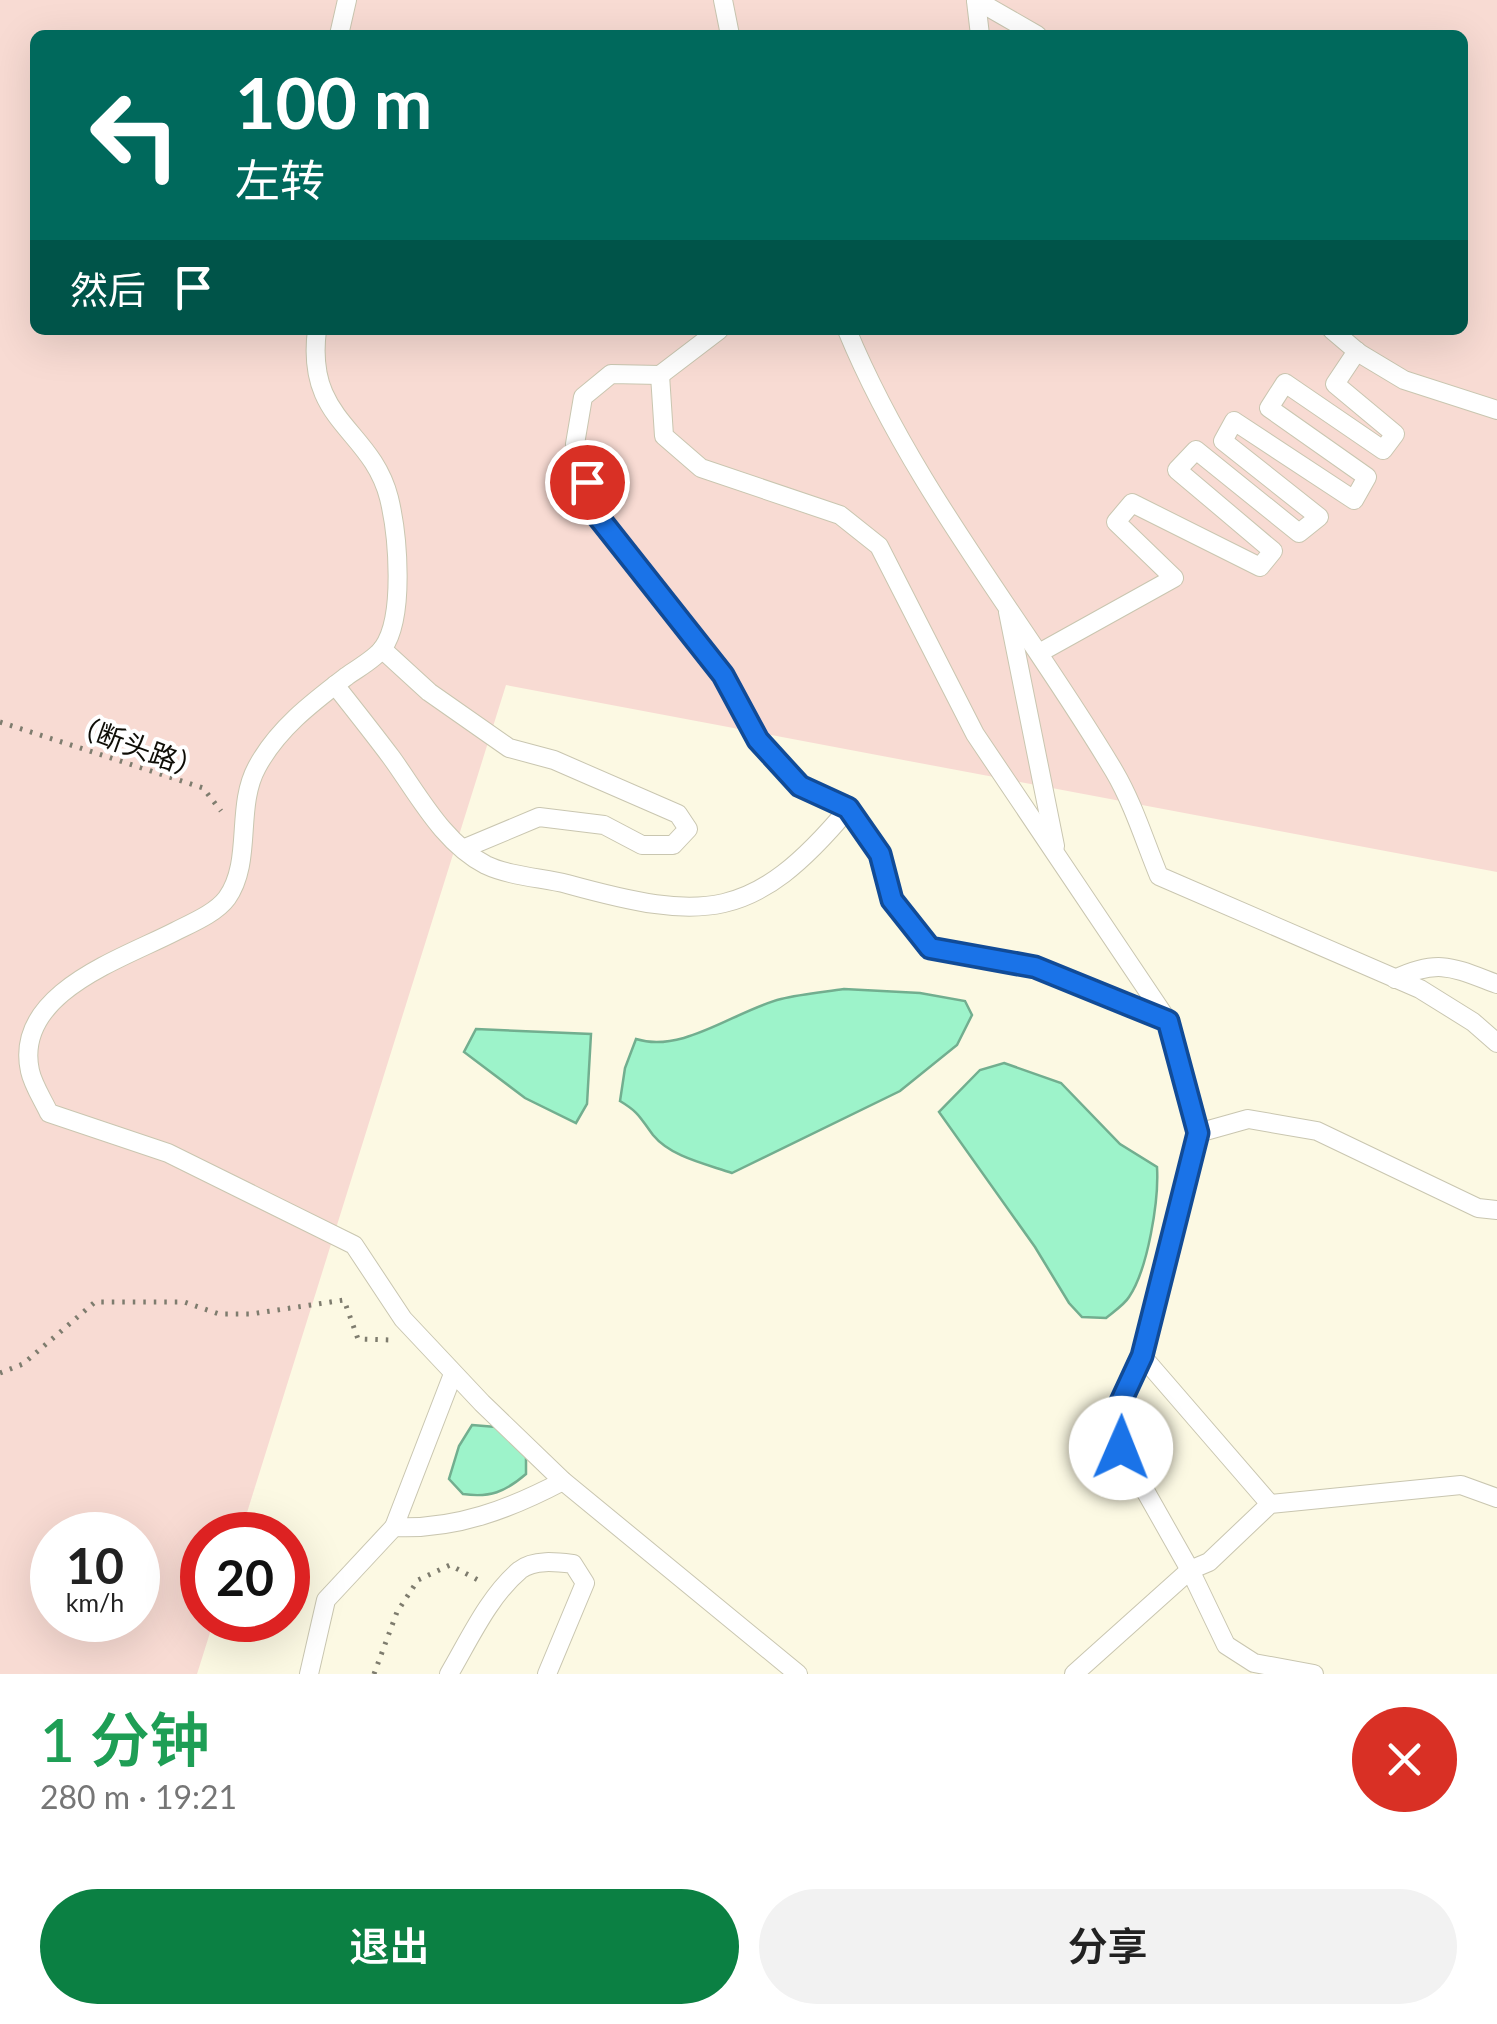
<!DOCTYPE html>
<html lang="zh">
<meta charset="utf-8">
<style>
:root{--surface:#fff;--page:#f2f2f2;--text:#222;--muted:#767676;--accent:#0b8043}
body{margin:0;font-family:Lato,"Noto Sans SC",sans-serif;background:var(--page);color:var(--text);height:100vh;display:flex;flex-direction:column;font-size:38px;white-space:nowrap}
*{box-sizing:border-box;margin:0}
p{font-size:32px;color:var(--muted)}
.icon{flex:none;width:55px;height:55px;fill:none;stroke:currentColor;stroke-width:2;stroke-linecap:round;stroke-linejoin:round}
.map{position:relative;height:1674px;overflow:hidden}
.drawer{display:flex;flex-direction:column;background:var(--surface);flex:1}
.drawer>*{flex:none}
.banner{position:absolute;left:30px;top:30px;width:1438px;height:305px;border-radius:15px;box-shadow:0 10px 40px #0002;background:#00695c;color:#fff;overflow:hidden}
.speed{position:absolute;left:30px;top:1512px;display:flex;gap:20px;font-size:50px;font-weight:700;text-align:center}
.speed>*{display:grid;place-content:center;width:130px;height:130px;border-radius:50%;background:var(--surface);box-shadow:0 10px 40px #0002;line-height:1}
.speed small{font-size:25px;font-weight:400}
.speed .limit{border:15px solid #d22;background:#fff;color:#111}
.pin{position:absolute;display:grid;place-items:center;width:85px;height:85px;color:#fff;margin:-42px;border:5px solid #fff;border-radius:50%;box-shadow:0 2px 10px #0007}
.me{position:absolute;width:110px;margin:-55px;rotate:1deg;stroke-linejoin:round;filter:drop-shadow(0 0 8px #0008)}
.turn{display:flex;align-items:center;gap:35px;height:210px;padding:0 40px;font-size:45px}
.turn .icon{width:130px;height:130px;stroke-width:2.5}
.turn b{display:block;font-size:70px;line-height:85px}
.then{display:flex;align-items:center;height:95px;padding:0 40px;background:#0003;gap:20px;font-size:38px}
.round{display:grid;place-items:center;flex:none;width:105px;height:105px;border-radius:52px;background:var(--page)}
.head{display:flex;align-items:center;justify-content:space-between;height:170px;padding:0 40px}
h1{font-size:60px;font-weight:600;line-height:75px;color:#1e9e55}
.primary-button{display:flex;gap:20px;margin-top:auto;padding:20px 40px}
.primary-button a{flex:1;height:115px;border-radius:60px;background:var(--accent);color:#fff;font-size:40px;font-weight:600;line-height:115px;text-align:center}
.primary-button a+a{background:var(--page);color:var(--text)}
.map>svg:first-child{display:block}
.green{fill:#f8dbd3;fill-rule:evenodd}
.water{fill:#9df3ca;stroke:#72ae8f;stroke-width:2.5}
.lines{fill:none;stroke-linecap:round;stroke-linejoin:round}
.service-casing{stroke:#c9c6b0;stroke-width:20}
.path{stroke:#7e7c6e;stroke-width:5;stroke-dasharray:2.5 8;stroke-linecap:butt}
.service{stroke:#fff;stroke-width:18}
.route-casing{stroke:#114b97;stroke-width:25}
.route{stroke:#1a73e8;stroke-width:18}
.labels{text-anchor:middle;stroke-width:8;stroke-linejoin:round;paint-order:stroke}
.street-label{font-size:28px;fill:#0e0d06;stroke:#fff}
</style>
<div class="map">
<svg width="1497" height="1674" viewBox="0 0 1497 1674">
<rect width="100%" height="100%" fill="#fcf9e3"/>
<path class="green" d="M0,0H1497V872L506,685L240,1535H202V1620H214L197,1674H0ZM35,35H1462V330H35ZM52,1535H138V1620H52Z"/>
<g class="water">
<path d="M844,989L920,993L965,1001L972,1015L957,1045L900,1091L732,1173C706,1164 671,1157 653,1135C640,1118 640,1113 620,1101L625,1068L636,1039C683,1054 736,1010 781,999C801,994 824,992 844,989Z"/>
<path d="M476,1029L591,1034L587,1104L576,1123L525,1098L464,1052Z"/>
<path d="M1004,1063L1061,1083L1120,1144L1157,1167C1159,1200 1148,1269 1129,1297C1124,1305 1113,1312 1106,1318L1082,1317L1069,1303L1035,1247L939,1112L980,1070Z"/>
<path d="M472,1425L496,1427L526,1455V1474C505,1492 490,1498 463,1494L449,1479L459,1446Z"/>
</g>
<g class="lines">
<defs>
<g id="service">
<path d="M723,0L730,35"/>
<path d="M976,0L1037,35"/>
<path d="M976,1L980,35"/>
<path d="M339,35L347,0"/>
<path d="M317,330C305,422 371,428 389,498C398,535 405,617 383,648C375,659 358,668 347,676C313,702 278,728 257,767C235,807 253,861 227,898C216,913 192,923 176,931C122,959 13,993 30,1071C33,1085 43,1100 49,1113L168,1153L354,1245L403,1319L482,1403L563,1481L798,1674"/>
<path d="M719,330L660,375L611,374L583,397L575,444L599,518L723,675L758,740L801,787L848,809L880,854L892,901L930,948L1035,967L1167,1021"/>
<path d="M847,330C913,490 1026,623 1114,771C1133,803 1145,842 1159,876L1420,989L1473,1022L1497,1043"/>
<path d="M1332,330L1359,353L1404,380L1497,410"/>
<path d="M660,375L664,436L701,468L840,515L879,546L975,734L1168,1021L1198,1133L1142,1356L1117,1409L1121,1448L1190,1570L1226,1645L1254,1663L1314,1674"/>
<path d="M1008,612L1055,846"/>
<path d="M382,649L429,692L509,748L554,760L678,814L688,829L673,845H642L604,825L539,817L465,848"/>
<path d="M1039,653L1174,578L1116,522L1132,503L1260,567L1273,551L1177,470L1196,450L1299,533L1319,517L1223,441L1234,421L1354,500L1367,477L1269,408L1285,383L1383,450L1395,434L1335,384L1357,351"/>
<path d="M335,685C354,709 373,733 391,757C418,794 443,843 486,865C509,876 543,878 567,884C705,922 753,922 848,809"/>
<path d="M1395,979C1439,958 1454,968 1497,984"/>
<path d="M1198,1133L1248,1119L1317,1131L1478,1208L1497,1210"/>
<path d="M1142,1356L1270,1504"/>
<path d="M453,1374L394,1527C455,1530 510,1509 563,1481"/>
<path d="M309,1674L326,1600L394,1527"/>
<path d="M449,1674C469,1640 489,1596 520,1570C534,1559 557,1562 573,1564L585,1583L547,1674"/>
<path d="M1074,1674L1190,1570L1209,1562L1270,1504L1461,1485L1497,1498"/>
</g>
</defs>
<use href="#service" class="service-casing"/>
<g class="path">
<path d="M0,722L203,788L221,811"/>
<path d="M0,1373L23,1364L95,1302H184L219,1314H251L344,1300L358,1339L390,1340"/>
<path d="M374,1674L397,1612L418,1580L450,1565L478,1580"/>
</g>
<use href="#service" class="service"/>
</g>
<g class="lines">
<defs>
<path id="route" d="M587,482L599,518L723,675L758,740L800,786L848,808L880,854L892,900L930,948L1035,967L1168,1021L1198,1133L1142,1356L1117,1410L1121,1448"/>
</defs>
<use href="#route" class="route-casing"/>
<use href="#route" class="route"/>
</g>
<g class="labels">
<g class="street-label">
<text transform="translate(137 747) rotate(20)" y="10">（断头路）</text>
</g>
</g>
</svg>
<div class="speed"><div>10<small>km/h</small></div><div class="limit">20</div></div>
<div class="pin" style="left:587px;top:482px;background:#d93025"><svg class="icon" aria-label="arrive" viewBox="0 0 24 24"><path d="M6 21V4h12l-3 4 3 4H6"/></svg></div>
<svg class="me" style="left:1121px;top:1448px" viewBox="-20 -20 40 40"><circle r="19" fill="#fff"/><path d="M0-13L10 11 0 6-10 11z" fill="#1a73e8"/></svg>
<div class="banner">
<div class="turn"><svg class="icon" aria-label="left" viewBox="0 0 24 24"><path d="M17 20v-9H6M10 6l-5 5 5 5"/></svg><div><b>100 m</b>左转</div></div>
<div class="then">然后<svg class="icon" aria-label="arrive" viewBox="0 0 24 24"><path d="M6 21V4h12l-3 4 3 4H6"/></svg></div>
</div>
</div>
<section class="drawer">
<div class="head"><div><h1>1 分钟</h1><p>280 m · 19:21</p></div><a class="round" style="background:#d93025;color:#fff"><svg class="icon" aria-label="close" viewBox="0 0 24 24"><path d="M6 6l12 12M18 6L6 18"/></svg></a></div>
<div class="primary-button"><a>退出</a><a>分享</a></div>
</section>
